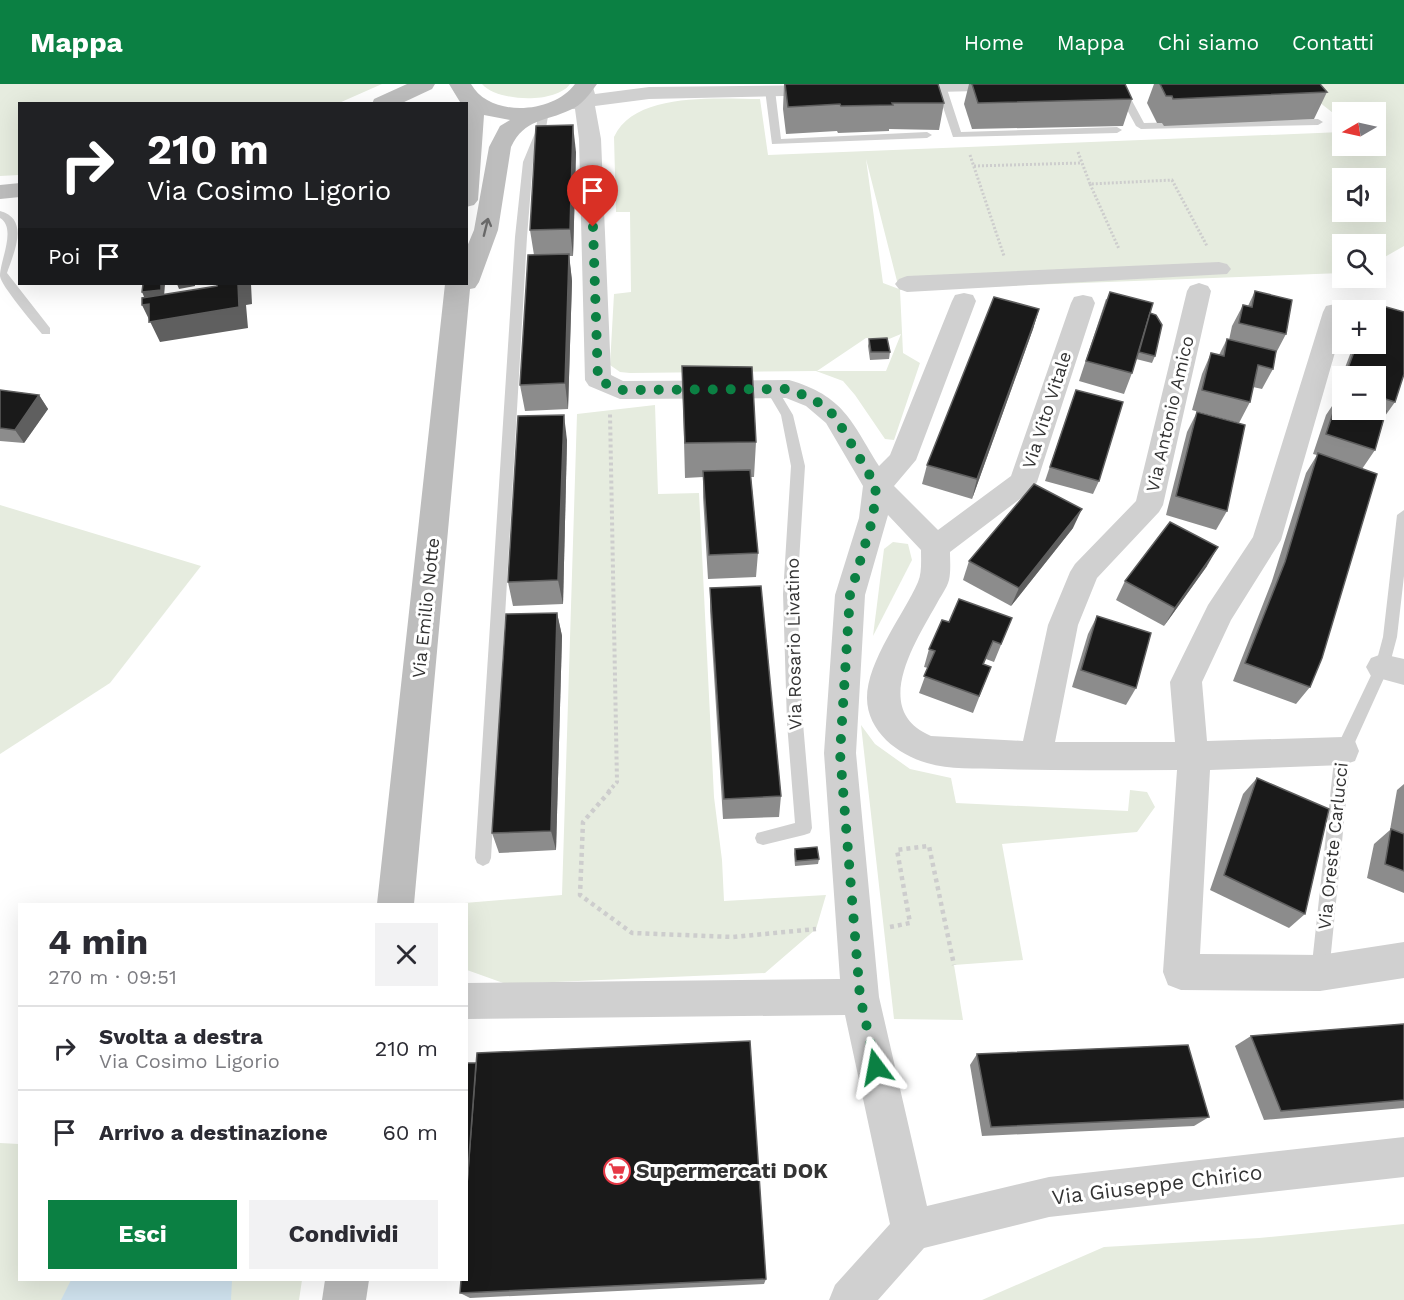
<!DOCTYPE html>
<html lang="it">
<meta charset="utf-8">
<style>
:root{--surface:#fff;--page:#f2f2f3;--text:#2b2b33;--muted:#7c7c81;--line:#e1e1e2;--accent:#0b8043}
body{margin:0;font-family:"Work Sans",sans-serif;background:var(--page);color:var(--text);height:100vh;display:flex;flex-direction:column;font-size:22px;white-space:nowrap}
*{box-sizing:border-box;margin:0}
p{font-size:20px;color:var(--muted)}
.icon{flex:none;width:33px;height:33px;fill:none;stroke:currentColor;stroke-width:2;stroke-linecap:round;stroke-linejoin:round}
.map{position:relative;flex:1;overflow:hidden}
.drawer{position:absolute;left:18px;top:819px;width:450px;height:378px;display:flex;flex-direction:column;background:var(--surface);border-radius:0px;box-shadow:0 6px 24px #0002}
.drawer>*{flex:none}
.hud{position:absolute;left:18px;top:18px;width:450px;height:183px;border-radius:0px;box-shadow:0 6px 24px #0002;background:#202124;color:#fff;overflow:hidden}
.needle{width:39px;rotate:261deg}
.buttons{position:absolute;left:1332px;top:18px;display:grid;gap:12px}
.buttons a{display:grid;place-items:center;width:54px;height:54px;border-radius:0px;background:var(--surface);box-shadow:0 6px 24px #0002;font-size:30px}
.pin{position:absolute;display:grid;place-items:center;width:51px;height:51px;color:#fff;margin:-62px -26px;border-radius:50% 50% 50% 0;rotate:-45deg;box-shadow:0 0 6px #0007}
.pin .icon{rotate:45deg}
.me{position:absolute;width:66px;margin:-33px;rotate:347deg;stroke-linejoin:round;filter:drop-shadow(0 0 4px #0008)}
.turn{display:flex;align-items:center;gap:21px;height:126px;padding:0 30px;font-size:27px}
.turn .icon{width:78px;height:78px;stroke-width:2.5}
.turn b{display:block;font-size:42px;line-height:51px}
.then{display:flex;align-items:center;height:57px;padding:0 30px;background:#0003;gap:12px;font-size:22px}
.round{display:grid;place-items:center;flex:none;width:63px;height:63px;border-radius:0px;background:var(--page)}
.overview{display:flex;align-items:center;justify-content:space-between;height:102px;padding:0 30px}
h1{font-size:36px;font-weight:700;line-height:45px}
.cta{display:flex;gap:12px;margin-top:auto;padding:12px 30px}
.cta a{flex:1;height:69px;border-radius:0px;background:var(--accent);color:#fff;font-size:24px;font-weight:700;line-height:69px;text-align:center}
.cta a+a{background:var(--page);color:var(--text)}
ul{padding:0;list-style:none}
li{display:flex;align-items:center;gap:18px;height:84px;padding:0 30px;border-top:2px solid var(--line)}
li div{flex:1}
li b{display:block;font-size:22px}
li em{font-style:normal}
header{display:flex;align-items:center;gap:36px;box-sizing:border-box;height:84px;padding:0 30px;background:var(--accent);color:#fff}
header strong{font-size:28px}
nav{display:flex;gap:33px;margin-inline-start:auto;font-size:21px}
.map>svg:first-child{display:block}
.green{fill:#e6ecdf;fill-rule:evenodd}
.water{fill:#cfe2ee}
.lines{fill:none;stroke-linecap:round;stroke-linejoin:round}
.path-far2{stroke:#cdcdcd;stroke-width:3;stroke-dasharray:2 2;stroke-linecap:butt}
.path-far1{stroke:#cdcdcd;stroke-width:4;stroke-dasharray:3 3;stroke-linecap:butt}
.path{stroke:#cdcdcd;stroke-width:4.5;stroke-dasharray:4 4;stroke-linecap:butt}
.lane{fill:#d0d0d0;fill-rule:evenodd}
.street{fill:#d0d0d0;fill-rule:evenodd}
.secondary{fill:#bdbdbd;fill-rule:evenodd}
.wall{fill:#8c8c8c;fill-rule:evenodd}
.shaded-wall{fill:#5f5f5f}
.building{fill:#1a1a1a;stroke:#5f5f5f;stroke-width:1.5}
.oneway{stroke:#6a6a6a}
.route{stroke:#0b8043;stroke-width:10;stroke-dasharray:0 18}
.labels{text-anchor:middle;stroke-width:6;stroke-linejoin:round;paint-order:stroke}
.street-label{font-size:18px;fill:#333;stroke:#fff}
.near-poi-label{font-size:21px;font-weight:bold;fill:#333;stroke:#fff;text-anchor:start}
.near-street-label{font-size:21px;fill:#333;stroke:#fff}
</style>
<header>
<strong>Mappa</strong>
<nav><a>Home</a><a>Mappa</a><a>Chi siamo</a><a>Contatti</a></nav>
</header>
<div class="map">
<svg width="1404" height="1216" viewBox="0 0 1404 1216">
<rect width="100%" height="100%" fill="#fff"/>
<g class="green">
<path d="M0,0H382L339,19L20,20L19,91L0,92Z"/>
<path d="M482,0H570C556,20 497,18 482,0Z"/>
<path d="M1296,0H1404V162L1376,178V160H1342V189L900,206L903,269L920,279L894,356L885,355L855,311L843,297L816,287L630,289L620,288L610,281L614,210L631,208L630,128H616L614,53C635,7 718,15 760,15L768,71L1342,48V62H1376V28H1342V36ZM866,75L899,205L883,199ZM1342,94H1376V128H1342ZM901,250L886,287H817L866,254L889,255Z"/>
<path d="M655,321L658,410L699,409L714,713L722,776L724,817L826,811L816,845L765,889L506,900L467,886L466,820H452L562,811L577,330Z"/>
<path d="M0,421L201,482L110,599L0,670Z"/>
<path d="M893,458L908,460L912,476L873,552L884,465Z"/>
<path d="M861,641L875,660L910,685L951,694L956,719L1128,727L1130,706L1147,708L1155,723L1137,748L1002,760L1023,876L954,881L963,936L894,935Z"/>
<path d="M0,1059L19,1060L20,1196H302L299,1216H0Z"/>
<path d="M1404,1140V1216H982L1104,1163L1259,1154Z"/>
</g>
<path class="water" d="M71,1196H232L231,1216H61Z"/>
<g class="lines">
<g class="path-far2">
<path d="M1078,68L1090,100L1173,96"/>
<path d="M970,71L1004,172"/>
<path d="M974,82L1081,79"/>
<path d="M1172,96L1207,162"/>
<path d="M1090,100L1119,165"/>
</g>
<path class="path-far1" d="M608,708L617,698L610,329"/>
<g class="path">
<path d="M610,707L583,738L580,811L632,849L733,853L816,845"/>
<path d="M890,843L910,839L897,766L929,762L954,881"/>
</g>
<g class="lane">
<path d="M938,0L946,2L961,48L1117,43L1122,46L1117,49L953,53L936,2Z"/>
<path d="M1113,0H1123L1144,39L1318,35L1323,38L1318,41L1141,45L1136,42Z"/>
<path d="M770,3L775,6L781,55L927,48L932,51L927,54L772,60L765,6Z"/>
<path d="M544,24L549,27L545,49L533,78L527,153L491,774L489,779L483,782L477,779L475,774L515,153L523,78L535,49L539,27Z"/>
<path d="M0,127C30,135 14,168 7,189L50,244V250H42C34,240 1,202 0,192C0,176 17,144 0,134Z"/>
<path d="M771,300L775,301L793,331L805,382L797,510L803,639L812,744L810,749L804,751L763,761L757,759L755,754L757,749L795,739L787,639L783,510L791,382L781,331L765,304Z"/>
<path d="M1404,426V492L1397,553L1389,583L1351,667L1329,889L1326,895L1320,898L1314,895L1311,889L1335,667L1375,583L1383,553L1397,431Z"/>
</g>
<g class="street">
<path d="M578,0H592L595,10L649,3L832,1L835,5L832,9L825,11L649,15L595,22L601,55L611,291L623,297L789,296C844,312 851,337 879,382L890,371L952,217L955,211L964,209L973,211L976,217L916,376L894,402L938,446L1011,392L1071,219L1074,213L1083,211L1092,213L1095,219L1037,398L1033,405L950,468C950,476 951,487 949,496C947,504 940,513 936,521C914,560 871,627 931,652L1023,657L1048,541L1070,488L1075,480L1136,417L1187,207L1190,202L1199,199L1208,202L1211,207L1163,421L1159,428L1097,494L1078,541L1055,658H1175L1170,598L1208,521L1253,453L1323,228L1326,222L1335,220L1344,222L1346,226H1342V244L1281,456L1231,536L1202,598L1207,657L1343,653L1355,657L1359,667L1355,677L1343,681L1210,686L1200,870L1320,871L1404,858V894L1320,907L1181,906L1168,901L1163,888L1177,686C1118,686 1059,687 1000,685C976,684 950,686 927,679C898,671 867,647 867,614C867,577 904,530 918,498C922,489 921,476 921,466L888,431L865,511L856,669L879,913L927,1122L1049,1093L1404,1053V1093L1049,1133L924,1164L878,1216H829L835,1201L890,1140L845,931L466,935V899L840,895L824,669L835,511L859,434L863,402L826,339L806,322L786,314L620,315L589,302L585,296L579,55L575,25L559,24L556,20L559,16L575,13V4Z"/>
<path d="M888,0H1028L1025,4L1018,6L896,9L889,7L886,3Z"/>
<path d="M1219,178L1227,180L1231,185L1227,190L907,208L899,205L895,200L899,195L907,192Z"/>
<path d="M1382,570L1404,575V601L1371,592L1366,583L1371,574Z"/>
</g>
<g class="secondary">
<path d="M407,0H435L432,5L400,20H372L374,15Z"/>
<path d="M449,0H471C490,34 553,30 575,0H597C589,11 582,21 570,26C545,38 525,34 511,63L498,146L479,198L475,204L470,205L414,820H377L445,200H466V165L474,146L489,63L500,42L510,36L484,31L478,116L474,121L466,123V20L460,18Z"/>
<path d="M20,99V113L0,115V101Z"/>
<path d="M325,1196H369L366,1216H322Z"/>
</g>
</g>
<g class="wall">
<path d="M784,0L944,19L939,46L889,45V47L838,49L837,47L786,50L783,25Z"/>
<path d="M969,0H1125L1132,15L1123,42L972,45L964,20Z"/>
<path d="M1154,0H1320L1327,8L1314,35L1164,42L1162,39H1157L1147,19Z"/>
<path d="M576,68L573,172H569L572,197L568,325L525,327L520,301L534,171L530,146Z"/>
<path d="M1255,207L1286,250L1276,269L1273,285L1262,305L1253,303L1250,318L1239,339L1192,326L1202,290L1211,269L1219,271L1227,255L1229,256L1232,242L1243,221L1248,222Z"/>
<path d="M1106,215L1150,229L1155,272L1152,279L1136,275L1132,289L1124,310L1079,297Z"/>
<path d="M1372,219L1404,228V290L1395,318L1385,332L1375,366L1362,385L1377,390L1322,574L1310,603L1296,620L1233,597L1272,497L1306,389L1317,371L1313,370L1326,331L1336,316L1333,315L1354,260H1376V226H1368ZM1342,292H1376V326H1342Z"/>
<path d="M1039,225L1033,245L972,415L922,400L927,381Z"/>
<path d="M869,255L890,268L889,275L870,276L868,262Z"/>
<path d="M682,282L756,358L754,393H751L758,469L756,493L708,495L703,413V393L685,394Z"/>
<path d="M0,306L39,311L48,325L24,359L0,357Z"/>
<path d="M1071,320L1099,397L1093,410L1045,397Z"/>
<path d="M1197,328L1227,427L1216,446L1166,431L1187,348Z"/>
<path d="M567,356L563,520L513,522L508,498Z"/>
<path d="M1073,444L1011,522L963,496L969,477Z"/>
<path d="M1207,482L1164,542L1116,516L1125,497Z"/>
<path d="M710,504L781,712L779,733L723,735L710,527Z"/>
<path d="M557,529L562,552L556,766L499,769L492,749Z"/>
<path d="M1097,532L1136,604L1126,621L1072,603L1088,550Z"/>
<path d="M1012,534L994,578L986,575L984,580L991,583L973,629L919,609L928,584L924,583L929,565L949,538Z"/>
<path d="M1257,694L1305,830L1289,844L1210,806L1243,710Z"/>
<path d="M1404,700V809L1367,794L1374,760L1390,746L1397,706Z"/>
<path d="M795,765L819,775L818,780L795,782L794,770Z"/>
<path d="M1404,940V1024L1264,1036L1235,962L1251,952Z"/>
<path d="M977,970L1209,1033L1194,1042L982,1052L970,981Z"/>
<path d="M766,1195L764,1200L470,1214L460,1209Z"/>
</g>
<g class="shaded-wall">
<path d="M573,41L576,68L573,172L570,145Z"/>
<path d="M569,170L572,197L568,325L565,299Z"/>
<path d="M161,200H165L164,213L145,215L142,208Z"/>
<path d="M177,200H195V202L179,205Z"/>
<path d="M238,200H251L252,220L246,221L248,244L160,258L142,221Z"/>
<path d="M1039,225L1033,245L972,415L977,395Z"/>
<path d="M39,311L48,325L24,359L15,346Z"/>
<path d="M564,331L567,356L563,520L558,496Z"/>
<path d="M1082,425L1073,444L1011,522L1019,504Z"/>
<path d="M1218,463L1207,482L1164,542L1175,524Z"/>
<path d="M557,529L562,552L556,766L551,747Z"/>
</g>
<g class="building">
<path d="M785,0H938L944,19H892L893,21L841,22L840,20L788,23Z"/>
<path d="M972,0H1125L1132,15L978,19Z"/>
<path d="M1160,0H1320L1327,8L1173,15L1172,12H1166Z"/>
<path d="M573,41L570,145L530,146L536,42Z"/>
<path d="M569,170L565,299L520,301L528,171Z"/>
<path d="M143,200H161V206L142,208Z"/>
<path d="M217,200H242H238L239,223L149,238V220L142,221V214L217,202Z"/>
<path d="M1255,207L1292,216L1286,250L1239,239L1243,221L1252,223Z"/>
<path d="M1110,208L1153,219L1132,289L1086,277Z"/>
<path d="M994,213L1039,225L977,395L927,381Z"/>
<path d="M1372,219L1404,228V290L1395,318L1376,312V292H1345L1357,260H1376V226H1370Z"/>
<path d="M1150,229L1156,231L1162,241L1155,272L1139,268Z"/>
<path d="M887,254L890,268H871L869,255Z"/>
<path d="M1227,255L1276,267L1273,285L1258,281L1250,318L1202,306L1211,269L1224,272Z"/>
<path d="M682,282L752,283L756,358L685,359Z"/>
<path d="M0,306L39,311L15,346L0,344Z"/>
<path d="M1076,306L1123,318L1099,397L1050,383Z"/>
<path d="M1339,311L1342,312V326H1376V323L1386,327L1375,366L1326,350Z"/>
<path d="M1197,328L1245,341L1227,427L1176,412Z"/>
<path d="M564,331L558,496L508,498L518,332Z"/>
<path d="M1318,369L1377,390L1322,574L1310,603L1245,579L1285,478Z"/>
<path d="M750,386L758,469L709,471L703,387Z"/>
<path d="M1034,400L1082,425L1019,504L969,477Z"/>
<path d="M1170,438L1218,463L1175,524L1125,497Z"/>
<path d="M761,502L781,712L724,715L710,504Z"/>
<path d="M959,515L1012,534L1001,560L993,557L983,580L991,583L979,612L924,592L935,567L929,565L942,536L949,538Z"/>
<path d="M557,529L551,747L492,749L506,530Z"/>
<path d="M1097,532L1151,549L1136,604L1081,586Z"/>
<path d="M1257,694L1329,725L1305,830L1224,791Z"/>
<path d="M1391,745L1404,750V787L1385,780Z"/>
<path d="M817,763L819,775L796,777L795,765Z"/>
<path d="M1404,940V1016L1281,1027L1251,952Z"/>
<path d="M750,957L766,1195L460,1209L461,1196H466V1114L477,969Z"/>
<path d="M1188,961L1209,1033L991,1043L977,970Z"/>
<path d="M466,979H476L466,1114Z"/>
</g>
<defs><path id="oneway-shaft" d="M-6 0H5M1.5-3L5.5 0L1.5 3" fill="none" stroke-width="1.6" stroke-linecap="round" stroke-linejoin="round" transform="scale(1.5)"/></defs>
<use class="oneway" href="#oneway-shaft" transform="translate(486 143) rotate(-76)"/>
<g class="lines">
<path class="route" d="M593,143L598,296L620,306L789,305L815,316L835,332L876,402L873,434L850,511L840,669L860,913L876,983"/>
</g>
<defs>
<symbol id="supermarket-ring" viewBox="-11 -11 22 22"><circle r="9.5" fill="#fff" stroke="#e63946" stroke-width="1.5"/><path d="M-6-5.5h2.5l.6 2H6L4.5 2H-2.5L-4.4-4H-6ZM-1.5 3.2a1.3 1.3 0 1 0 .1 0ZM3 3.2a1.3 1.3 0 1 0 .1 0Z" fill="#e63946"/></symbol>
</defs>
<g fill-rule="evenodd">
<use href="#supermarket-ring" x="602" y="1072" width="30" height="30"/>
</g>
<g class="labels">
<g class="street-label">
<text transform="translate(1047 326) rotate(-72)" y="6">Via Vito Vitale</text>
<text transform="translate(1170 330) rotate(-77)" y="6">Via Antonio Amico</text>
<text transform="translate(426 524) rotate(-84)" y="6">Via Emilio Notte</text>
<text transform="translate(794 560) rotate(-91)" y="6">Via Rosario Livatino</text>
<text transform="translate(1333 762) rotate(-84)" y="6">Via Oreste Carlucci</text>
</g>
<g class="near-poi-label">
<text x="636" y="1094">Supermercati DOK</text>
</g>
<g class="near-street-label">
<text transform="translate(1157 1101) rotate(-7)" y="7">Via Giuseppe Chirico</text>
</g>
</g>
</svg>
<div class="buttons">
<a><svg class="needle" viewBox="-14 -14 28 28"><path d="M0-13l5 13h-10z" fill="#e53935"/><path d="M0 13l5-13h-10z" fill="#7c7c81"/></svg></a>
<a><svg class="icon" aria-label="sound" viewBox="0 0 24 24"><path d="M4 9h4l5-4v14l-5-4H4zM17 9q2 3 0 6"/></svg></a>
<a><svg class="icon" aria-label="search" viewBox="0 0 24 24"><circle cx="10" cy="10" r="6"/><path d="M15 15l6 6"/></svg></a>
<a>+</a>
<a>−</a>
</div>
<div class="pin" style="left:593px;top:143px;background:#d93025"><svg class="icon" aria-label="arrive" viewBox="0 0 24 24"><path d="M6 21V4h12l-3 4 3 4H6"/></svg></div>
<svg class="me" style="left:876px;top:983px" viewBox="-20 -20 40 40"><path d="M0-17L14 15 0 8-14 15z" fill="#0b8043" stroke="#fff" stroke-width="4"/></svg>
<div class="hud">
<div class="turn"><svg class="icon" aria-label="right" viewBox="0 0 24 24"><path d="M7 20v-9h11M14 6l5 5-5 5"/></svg><div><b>210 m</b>Via Cosimo Ligorio</div></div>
<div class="then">Poi<svg class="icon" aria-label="arrive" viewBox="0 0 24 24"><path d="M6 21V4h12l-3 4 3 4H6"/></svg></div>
</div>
<section class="drawer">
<div class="overview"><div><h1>4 min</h1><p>270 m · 09:51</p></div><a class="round"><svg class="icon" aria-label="close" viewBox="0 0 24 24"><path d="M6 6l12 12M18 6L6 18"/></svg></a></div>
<ul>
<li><svg class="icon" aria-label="right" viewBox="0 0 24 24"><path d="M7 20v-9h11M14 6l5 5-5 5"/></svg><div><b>Svolta a destra</b><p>Via Cosimo Ligorio</p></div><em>210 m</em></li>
<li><svg class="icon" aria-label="arrive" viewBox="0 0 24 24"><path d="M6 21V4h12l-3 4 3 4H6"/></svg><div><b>Arrivo a destinazione</b></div><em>60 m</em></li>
</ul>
<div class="cta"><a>Esci</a><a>Condividi</a></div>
</section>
</div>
